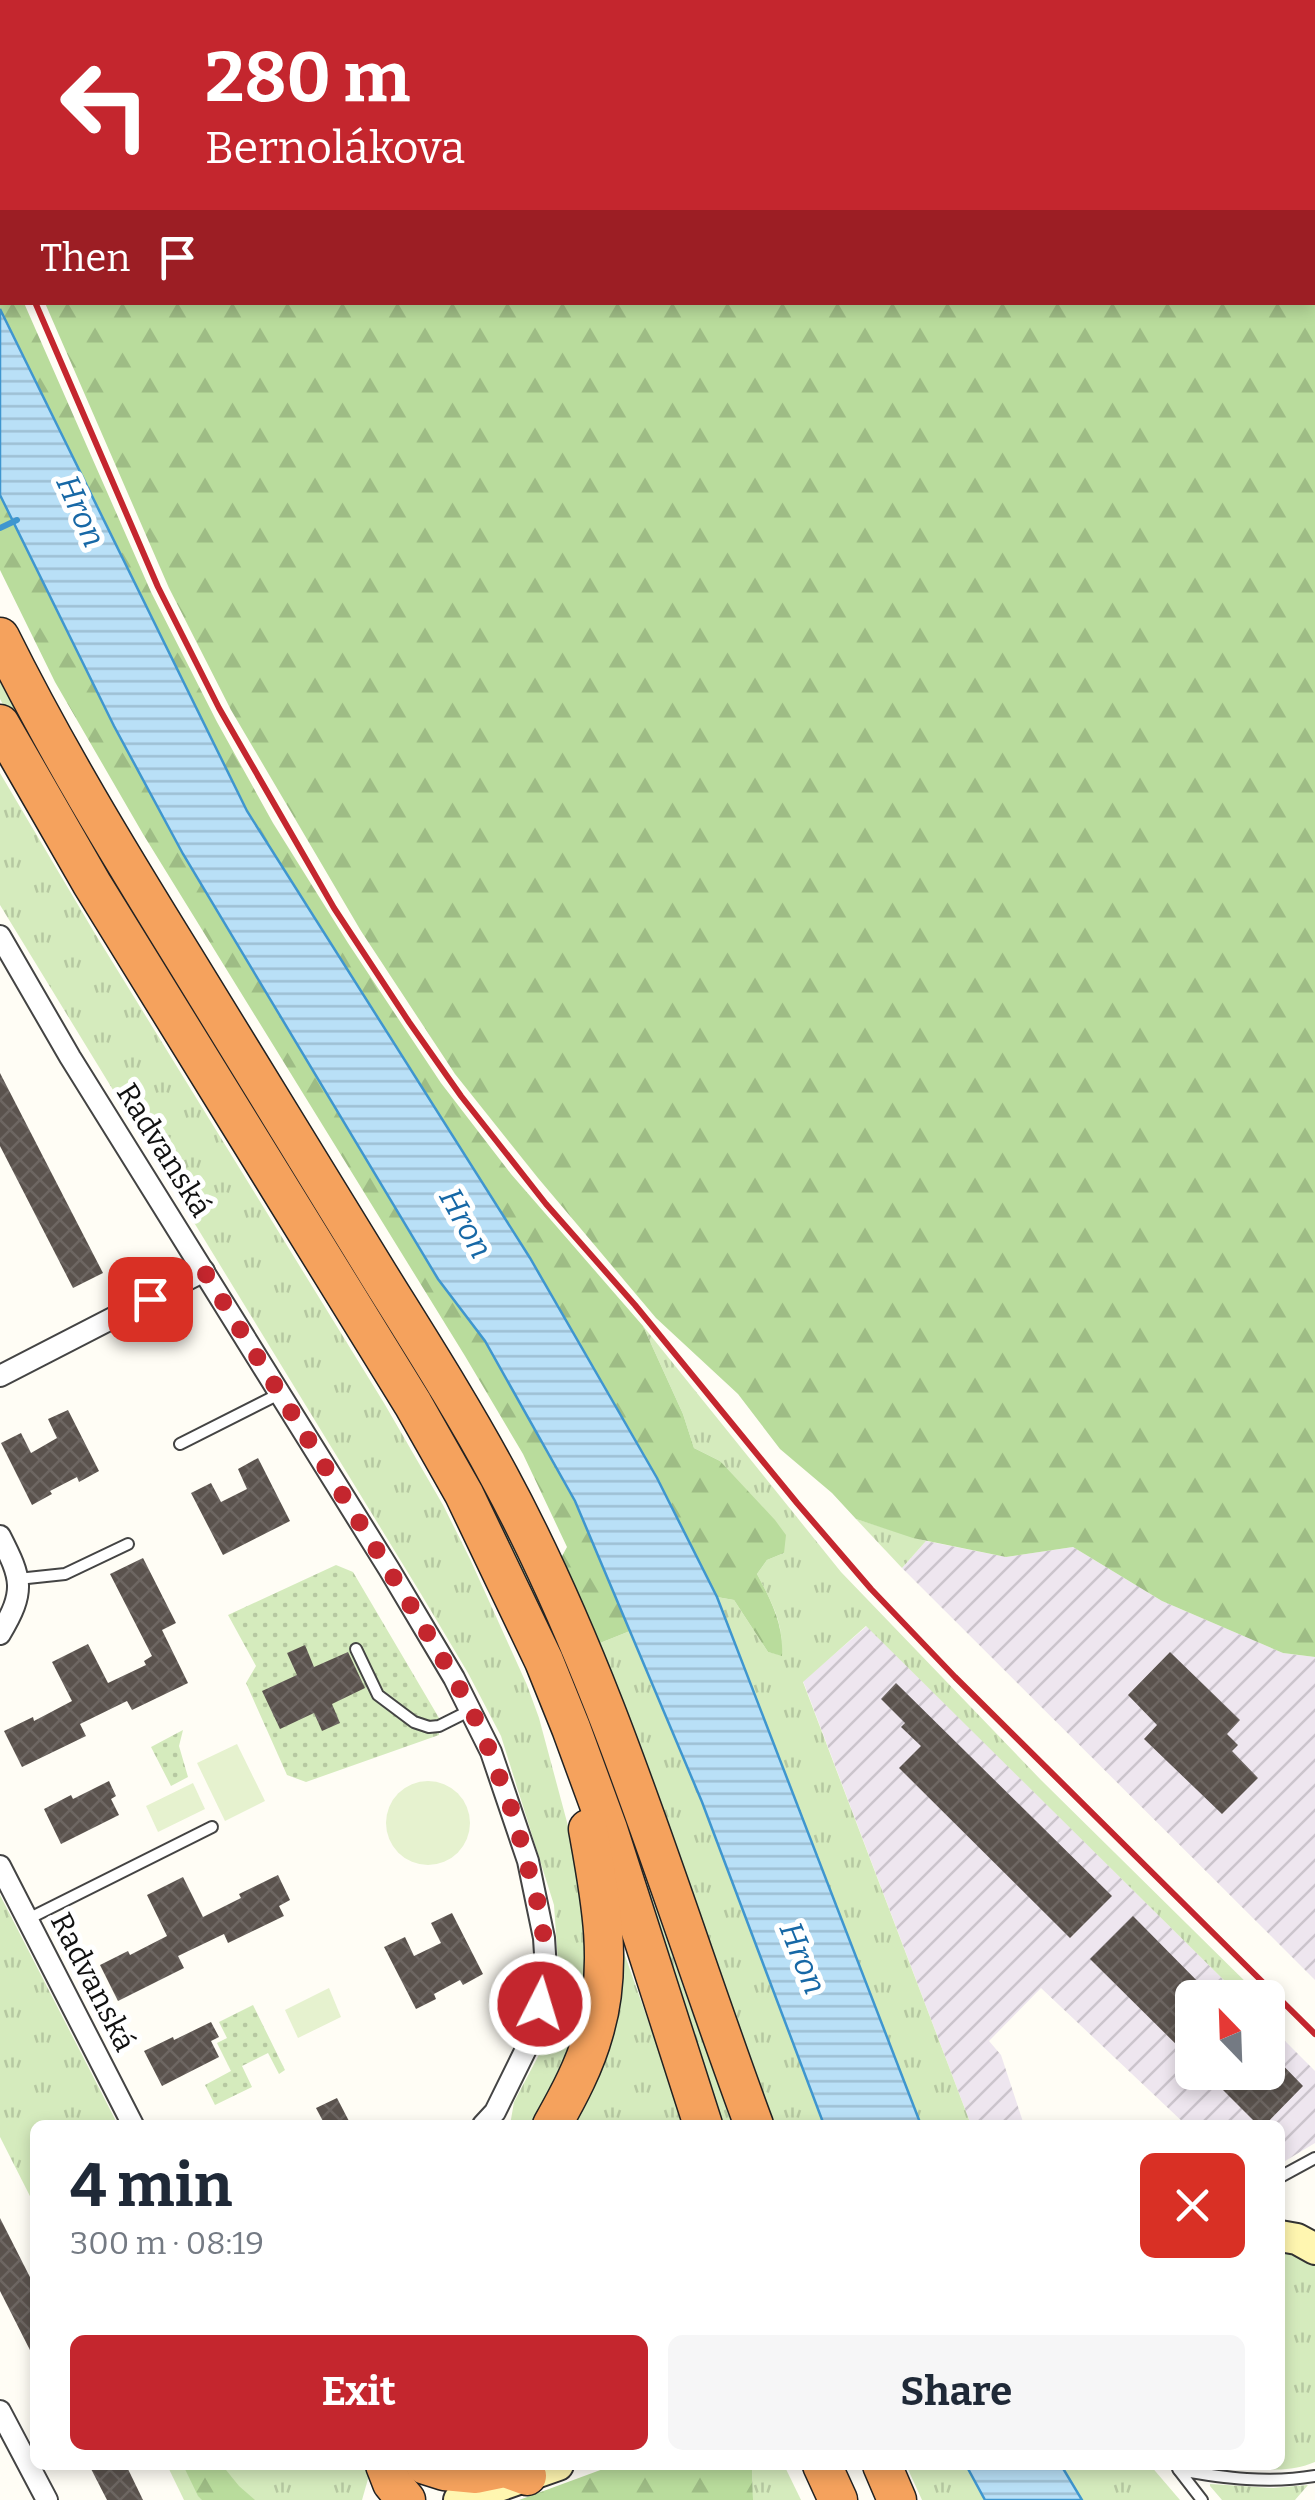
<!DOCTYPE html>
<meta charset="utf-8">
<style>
:root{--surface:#fff;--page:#f6f6f7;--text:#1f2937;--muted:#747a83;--accent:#c4262e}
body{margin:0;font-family:Bitter,serif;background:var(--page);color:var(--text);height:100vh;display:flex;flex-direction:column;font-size:38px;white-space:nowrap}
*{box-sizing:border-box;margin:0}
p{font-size:32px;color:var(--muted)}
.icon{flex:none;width:55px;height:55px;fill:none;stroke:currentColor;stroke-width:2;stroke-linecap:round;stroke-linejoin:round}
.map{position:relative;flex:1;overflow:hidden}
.side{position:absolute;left:30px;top:2120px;width:1255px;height:350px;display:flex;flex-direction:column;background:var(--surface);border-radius:15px;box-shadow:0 5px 15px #0003}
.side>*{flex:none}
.guide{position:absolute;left:0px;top:0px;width:1315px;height:305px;box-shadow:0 5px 15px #0003;background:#c4262e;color:#fff;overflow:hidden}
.needle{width:65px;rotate:337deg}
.tools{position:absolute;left:1175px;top:1980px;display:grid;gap:20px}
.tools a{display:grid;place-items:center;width:110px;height:110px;border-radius:15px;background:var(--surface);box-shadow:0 5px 15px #0003;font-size:50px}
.pin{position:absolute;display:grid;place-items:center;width:85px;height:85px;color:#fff;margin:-42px;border-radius:20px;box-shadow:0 5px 15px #0006}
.me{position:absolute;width:110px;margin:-55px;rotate:5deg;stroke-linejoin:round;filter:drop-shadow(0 0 8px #0008)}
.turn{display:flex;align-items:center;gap:35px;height:210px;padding:0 40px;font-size:45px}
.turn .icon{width:130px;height:130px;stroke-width:2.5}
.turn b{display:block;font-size:70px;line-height:85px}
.then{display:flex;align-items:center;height:95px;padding:0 40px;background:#0003;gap:20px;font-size:38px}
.round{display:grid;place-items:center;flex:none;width:105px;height:105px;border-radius:15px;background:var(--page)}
.head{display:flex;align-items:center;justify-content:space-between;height:170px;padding:0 40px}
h1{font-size:60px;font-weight:700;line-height:75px}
.primary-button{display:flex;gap:20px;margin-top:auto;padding:20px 40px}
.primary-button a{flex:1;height:115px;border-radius:15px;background:var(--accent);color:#fff;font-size:40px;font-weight:700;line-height:115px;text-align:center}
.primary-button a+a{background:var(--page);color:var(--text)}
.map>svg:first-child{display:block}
.industrial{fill:url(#industrial-furrows)}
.grass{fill:url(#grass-tufts)}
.forest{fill:url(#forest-firs)}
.park{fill:url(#park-dots)}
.pitch{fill:#e6f2cf}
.water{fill:url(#water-rules);stroke:#3f96cf;stroke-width:2.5}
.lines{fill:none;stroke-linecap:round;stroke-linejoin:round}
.stream{stroke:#3f96cf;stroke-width:6}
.building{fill:url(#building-cross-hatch)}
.service-casing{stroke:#444;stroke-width:14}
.minor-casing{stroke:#444;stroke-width:24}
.secondary-casing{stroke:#333;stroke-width:34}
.motorway-casing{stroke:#222;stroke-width:41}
.service{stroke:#fff;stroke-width:10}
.minor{stroke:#fff;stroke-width:20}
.secondary{stroke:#fff6b0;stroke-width:30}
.motorway{stroke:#f5a25d;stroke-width:38}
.rail{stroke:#c4262e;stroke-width:6}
.route{stroke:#c4262e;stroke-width:18;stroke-dasharray:0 32.4}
.labels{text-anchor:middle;stroke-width:10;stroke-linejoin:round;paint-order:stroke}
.street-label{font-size:30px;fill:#111;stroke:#fff}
.water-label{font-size:32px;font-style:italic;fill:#1768a6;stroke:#fff}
</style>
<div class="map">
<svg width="1315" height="2500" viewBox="0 0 1315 2500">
<defs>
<pattern id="industrial-furrows" width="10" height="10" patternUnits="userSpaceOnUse" patternTransform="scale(2.5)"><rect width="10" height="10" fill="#eee6ef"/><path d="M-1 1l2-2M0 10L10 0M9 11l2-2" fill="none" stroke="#cbc4cc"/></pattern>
<pattern id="grass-tufts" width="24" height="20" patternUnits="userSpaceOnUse" patternTransform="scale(2.5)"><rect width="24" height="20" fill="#d5ebbd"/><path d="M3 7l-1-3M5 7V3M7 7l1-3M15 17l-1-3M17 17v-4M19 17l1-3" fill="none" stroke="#b6c8a1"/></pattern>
<pattern id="forest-firs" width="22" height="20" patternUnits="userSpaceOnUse" patternTransform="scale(2.5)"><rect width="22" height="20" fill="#b9dc9c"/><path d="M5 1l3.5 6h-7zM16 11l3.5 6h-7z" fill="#9ebc85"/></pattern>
<pattern id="park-dots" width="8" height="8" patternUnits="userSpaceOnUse" patternTransform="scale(2.5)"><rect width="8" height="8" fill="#d5ebbd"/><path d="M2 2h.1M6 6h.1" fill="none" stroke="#b6c8a1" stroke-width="1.8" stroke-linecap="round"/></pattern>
<pattern id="water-rules" width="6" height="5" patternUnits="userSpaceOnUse" patternTransform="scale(2.5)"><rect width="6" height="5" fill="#b9e0f7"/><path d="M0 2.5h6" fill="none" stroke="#9ebfd3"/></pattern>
<pattern id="building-cross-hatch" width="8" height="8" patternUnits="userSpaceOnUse" patternTransform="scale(2.5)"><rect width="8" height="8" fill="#5a524d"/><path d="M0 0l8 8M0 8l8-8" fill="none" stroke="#6d6662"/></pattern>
</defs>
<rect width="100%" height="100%" fill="#fffdf5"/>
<g class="industrial">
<path d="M926,1541L1006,1557L1073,1547L1162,1601L1283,1653L1315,1657V1980L902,1568Z"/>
<path d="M867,1626L1241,1997L1192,1998V2072H1268V2024L1315,2071V2143L1280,2164V2125H1186L1041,1988L989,2041L1001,2055L1024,2125H971L803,1681Z"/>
</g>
<g class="grass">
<path d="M0,682L60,790L121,893L431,1396L506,1532L561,1649L604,1759L689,2004L737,2125H717L597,1762L52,794L0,699Z"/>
<path d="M0,773L94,932L384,1403L443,1505L470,1559L527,1685L539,1718L585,1889L588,2001L540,2125H510L514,2102L542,2049L555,2004L558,1962L554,1905L501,1736L468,1673L421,1594L0,905Z"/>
<path d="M643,1326L841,1572L1041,1780L1261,1997H1241L866,1626L803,1682L971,2125H921L717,1597L734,1600L768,1652L781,1655C785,1625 771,1601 757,1574L767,1560L784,1553L720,1461L694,1448L683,1414Z"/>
<path d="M856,1519L926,1541L902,1568Z"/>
<path d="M630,1631L702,1802L824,2125H773L767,2112L635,1732L600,1643Z"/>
<path d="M0,1895L118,2125H35V2206L0,2137Z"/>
<path d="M617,1933L685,2125H571Z"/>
<path d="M1280,2249L1304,2258L1315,2265V2462C1291,2472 1267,2471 1242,2465H1280Z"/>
<path d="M167,2465H368V2479L362,2500H184Z"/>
<path d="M752,2465H784L801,2500H753Z"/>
<path d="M906,2465H966L985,2500H922Z"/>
<path d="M1061,2465H1150L1180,2500H1082Z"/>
<path d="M1210,2484L1273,2488L1308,2485L1295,2500H1222L1210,2486Z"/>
</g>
<g class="forest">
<path d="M0,0H1315V111L1313,115L1312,2H2V201L0,196Z"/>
<path d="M1313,196L1315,198V1657L1283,1653L1162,1601L1073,1547L1006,1557L913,1538L856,1519L832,1493L780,1449L738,1394L656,1318L538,1178L455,1074L361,931L231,710L169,588L45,303L1312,302Z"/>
<path d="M0,247L2,253V302L24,303L151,592L217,722L273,823L348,943L441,1083L511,1174L643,1326L683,1414L694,1448L720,1461L775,1520L786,1535L784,1553L767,1560L757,1574C771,1600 784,1625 782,1656L768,1652L734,1600L717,1597L657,1478L530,1258L247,811L0,309Z"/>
<path d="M0,495L114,726L183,854L438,1279L485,1341L575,1501L630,1631L600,1643L561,1558L567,1547L523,1454L465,1356L143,834L55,682L0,570Z"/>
<path d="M183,2465H222L239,2486L255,2500H202L198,2496Z"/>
<path d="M614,2465H752L753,2500H519Z"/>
</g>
<g class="park">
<path d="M336,1565L353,1572L439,1718V1735L306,1782L287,1775L246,1683L256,1666L228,1615Z"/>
<path d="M183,1730L179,1746L188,1777L171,1786L151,1747Z"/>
<path d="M253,2005L285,2070L279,2074L268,2053L242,2066L252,2087L215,2105L205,2085L231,2071L217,2043L227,2038L219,2022Z"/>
</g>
<g class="pitch">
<path d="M237,1744L265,1801L225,1821L197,1763Z"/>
<circle cx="428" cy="1823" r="42"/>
<path d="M193,1783L205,1809L158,1832L146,1806Z"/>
<path d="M329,1988L341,2017L298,2038L285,2010Z"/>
</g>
<g class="water">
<path d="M0,309L247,811L530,1258L657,1478L717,1597L921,2125H824L702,1802L575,1501L485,1341L438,1279L183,854L114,726L0,495Z"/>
<path d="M966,2465H1061L1082,2500H985Z"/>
</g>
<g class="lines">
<path class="stream" d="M0,528L17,520"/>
</g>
<g class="building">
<path d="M0,1073L103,1273L73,1288L0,1146Z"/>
<path d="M68,1410L99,1471L79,1482L77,1477L50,1491L52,1494L32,1505L1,1443L21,1433L31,1453L57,1438L48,1419Z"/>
<path d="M258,1458L290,1521L223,1555L191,1493L211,1483L221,1502L247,1489L238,1469Z"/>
<path d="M143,1558L176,1623L162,1630L188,1683L132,1710L127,1701L80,1724L86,1736L22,1767L4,1731L33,1717L34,1721L72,1701L52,1662L88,1644L108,1683L146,1665L144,1661L152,1656L110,1574Z"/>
<path d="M305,1645L314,1667L348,1652L365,1688L332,1704L340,1723L322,1731L314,1713L280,1729L262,1691L297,1675L287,1653Z"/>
<path d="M1170,1652L1240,1720L1227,1734L1238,1745L1232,1751L1258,1778L1222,1814L1144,1739L1157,1725L1128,1695Z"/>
<path d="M896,1683L1112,1896L1070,1938L899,1768L921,1746L901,1727L905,1723L881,1699Z"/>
<path d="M109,1781L116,1796L111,1799L119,1815L61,1844L44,1809L71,1795L73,1799Z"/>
<path d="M278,1875L290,1900L279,1906L284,1916L228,1943L224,1934L178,1956L184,1968L118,2001L100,1965L128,1951L130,1955L167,1936L147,1895L183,1877L203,1917L241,1898L239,1894Z"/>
<path d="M452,1913L483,1974L463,1985L460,1980L434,1994L436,1999L416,2009L384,1947L405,1937L414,1956L441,1943L431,1923Z"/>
<path d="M1133,1916L1214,1998H1192V2060L1090,1959Z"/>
<path d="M211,2022L219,2037L211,2041L219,2057L162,2086L144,2051L173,2037L174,2040Z"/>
<path d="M1268,2050L1303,2086L1265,2125H1258L1205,2072H1268Z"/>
<path d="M337,2098L351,2125H325L316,2108Z"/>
<path d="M0,2218L35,2287V2360L0,2291Z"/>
<path d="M89,2465H126L143,2500H107Z"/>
</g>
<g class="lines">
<defs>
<g id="service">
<path d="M180,1444L279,1394"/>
<path d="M18,1579L65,1574L128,1544"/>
<path d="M356,1649L378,1695L414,1722L429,1727L439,1726L471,1710"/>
<path d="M28,1919L212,1827"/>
<path d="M1280,2177L1315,2158"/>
<path d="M1178,2469L1202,2500"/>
<path d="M1179,2470C1224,2478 1269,2484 1315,2476"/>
</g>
<g id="minor">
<path d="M0,936L70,1057L389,1569L454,1678L491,1752L528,1861L544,1938L546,1970L540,2004L532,2037L495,2112L483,2125"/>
<path d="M0,1376L204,1271"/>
<path d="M0,1536C22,1579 26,1591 0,1634"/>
<path d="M0,1866L133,2125"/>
<path d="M0,2411L47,2500"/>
</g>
<g id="secondary">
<path d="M1280,2236L1297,2239L1315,2249"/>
<path d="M459,2500L558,2465"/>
</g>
<g id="motorway">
<path d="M0,637C55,748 119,853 184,958C249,1063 313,1169 378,1274C419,1340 462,1407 499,1476C610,1681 673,1907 754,2125"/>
<path d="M0,724L92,884L413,1404L464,1494L544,1661L571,1728L608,1829L703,2125"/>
<path d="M552,2125C569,2095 585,2065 594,2032C614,1966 600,1895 588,1829"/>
<path d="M385,2465L392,2483L406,2500"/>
<path d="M425,2465L444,2471L476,2474L505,2468L527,2476"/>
<path d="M822,2465L838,2500"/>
<path d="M882,2465L897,2500"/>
</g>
</defs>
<use href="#service" class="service-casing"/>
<use href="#minor" class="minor-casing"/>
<use href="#secondary" class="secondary-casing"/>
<use href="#motorway" class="motorway-casing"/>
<use href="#service" class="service"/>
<use href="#minor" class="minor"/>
<use href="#secondary" class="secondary"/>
<use href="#motorway" class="motorway"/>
<g class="rail">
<path d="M0,221L2,226"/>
<path d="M35,302L158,587L219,708L334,908L409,1022L461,1096L546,1204L635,1305L797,1503L871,1589L955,1677L1315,2034"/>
</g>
</g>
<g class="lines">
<path class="route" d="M150,1299L204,1271L405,1596L454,1678L482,1731L514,1816L537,1900L544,1938L546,1970L540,2004"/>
</g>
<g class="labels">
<g class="street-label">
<text transform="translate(164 1150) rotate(58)" y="10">Radvanská</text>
<text transform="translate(93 1982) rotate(63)" y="10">Radvanská</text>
</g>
<g class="water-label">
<text transform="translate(81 511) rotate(66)" y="11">Hron</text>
<text transform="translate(466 1223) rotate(61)" y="11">Hron</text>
<text transform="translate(803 1958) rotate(68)" y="11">Hron</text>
</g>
</g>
</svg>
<div class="tools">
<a><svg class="needle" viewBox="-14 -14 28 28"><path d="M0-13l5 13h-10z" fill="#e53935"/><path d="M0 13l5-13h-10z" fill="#747a83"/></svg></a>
</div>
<div class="pin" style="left:150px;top:1299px;background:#d93025"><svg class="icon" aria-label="arrive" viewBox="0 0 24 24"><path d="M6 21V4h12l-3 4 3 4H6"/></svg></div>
<svg class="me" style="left:540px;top:2004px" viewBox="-20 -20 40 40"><circle r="17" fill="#c4262e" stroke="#fff" stroke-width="3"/><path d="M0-11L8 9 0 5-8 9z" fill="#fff"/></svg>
<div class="guide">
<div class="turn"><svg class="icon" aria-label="left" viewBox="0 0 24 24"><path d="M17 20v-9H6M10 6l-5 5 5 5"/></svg><div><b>280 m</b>Bernolákova</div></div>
<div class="then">Then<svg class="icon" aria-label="arrive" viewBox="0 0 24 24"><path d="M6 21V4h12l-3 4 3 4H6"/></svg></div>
</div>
<section class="side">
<div class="head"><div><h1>4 min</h1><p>300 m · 08:19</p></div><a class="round" style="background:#d93025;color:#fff"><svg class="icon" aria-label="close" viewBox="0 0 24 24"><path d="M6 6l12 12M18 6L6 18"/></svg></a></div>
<div class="primary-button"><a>Exit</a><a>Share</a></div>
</section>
</div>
